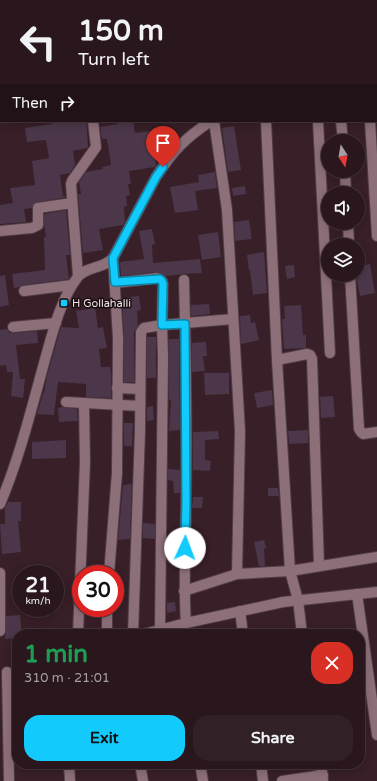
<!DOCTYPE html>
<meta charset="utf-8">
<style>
:root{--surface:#2a171e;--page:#322027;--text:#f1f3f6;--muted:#a59fa4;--line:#46363c;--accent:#12cafb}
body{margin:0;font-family:"Varela Round",sans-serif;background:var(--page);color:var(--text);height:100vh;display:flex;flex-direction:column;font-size:15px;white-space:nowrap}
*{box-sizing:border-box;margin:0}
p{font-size:13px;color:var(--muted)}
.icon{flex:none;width:22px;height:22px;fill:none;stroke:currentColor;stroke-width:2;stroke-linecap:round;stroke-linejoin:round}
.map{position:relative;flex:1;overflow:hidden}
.sheet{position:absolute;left:12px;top:629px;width:353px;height:140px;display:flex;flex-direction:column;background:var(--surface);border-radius:16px;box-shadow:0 2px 10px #0003,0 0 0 1px var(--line)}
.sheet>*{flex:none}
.banner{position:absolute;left:0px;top:0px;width:377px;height:122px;box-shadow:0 2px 10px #0003,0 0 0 1px var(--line);background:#2a171e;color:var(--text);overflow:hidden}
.needle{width:26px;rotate:169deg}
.tools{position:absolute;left:321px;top:134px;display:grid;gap:8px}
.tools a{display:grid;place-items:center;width:44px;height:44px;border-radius:50%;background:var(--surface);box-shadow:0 2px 10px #0003,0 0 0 1px var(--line);font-size:20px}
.speed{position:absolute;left:12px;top:565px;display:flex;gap:8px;font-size:20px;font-weight:700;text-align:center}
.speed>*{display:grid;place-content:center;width:52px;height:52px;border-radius:50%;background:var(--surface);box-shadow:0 2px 10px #0003,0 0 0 1px var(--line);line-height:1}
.speed small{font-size:10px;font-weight:400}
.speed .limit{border:6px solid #d22;background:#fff;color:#111}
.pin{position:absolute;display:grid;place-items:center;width:34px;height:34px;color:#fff;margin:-41px -17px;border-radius:50% 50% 50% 0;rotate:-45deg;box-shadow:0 0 4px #0007}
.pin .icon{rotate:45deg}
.me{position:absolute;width:44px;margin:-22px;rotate:2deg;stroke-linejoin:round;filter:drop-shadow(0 0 3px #0008)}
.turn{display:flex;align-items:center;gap:14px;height:84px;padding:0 12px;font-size:18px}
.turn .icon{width:52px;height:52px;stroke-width:2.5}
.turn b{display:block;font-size:28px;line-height:34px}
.then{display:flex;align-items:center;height:38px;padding:0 12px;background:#0003;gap:8px;font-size:15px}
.round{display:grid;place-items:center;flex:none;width:42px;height:42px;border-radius:16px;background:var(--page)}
.summary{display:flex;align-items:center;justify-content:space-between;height:68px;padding:0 12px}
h1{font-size:24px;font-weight:700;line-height:30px;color:#1e9e55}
.cta{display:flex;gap:8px;margin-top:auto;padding:8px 12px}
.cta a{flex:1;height:46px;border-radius:16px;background:var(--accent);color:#111;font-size:16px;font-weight:700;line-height:46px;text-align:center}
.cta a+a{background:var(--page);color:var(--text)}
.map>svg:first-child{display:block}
.building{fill:#4b3749}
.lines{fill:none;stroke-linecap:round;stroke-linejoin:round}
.minor-casing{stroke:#513d45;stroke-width:12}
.tertiary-casing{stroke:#513d45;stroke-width:12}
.minor{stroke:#8d6f7a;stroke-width:10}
.tertiary{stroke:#8d6f7a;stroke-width:10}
.route-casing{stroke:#0c83a3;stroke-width:10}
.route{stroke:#12cafb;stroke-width:7}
.poi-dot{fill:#12cafb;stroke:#180d11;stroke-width:1.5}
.labels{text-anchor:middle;stroke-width:3;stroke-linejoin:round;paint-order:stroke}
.poi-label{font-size:11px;fill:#f4e3e8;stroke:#180d11;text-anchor:start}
</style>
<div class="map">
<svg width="377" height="781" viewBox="0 0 377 781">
<rect width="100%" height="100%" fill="#381f28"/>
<g class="building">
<path d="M52,121H86L87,129L88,147L87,148L73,151L75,165L70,173L60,175L63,196H65L66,197L35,203L32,208L24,209L26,222L0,224V205L13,203L10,188L35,185L32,161L49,158L46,140L27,142L25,128L52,124Z"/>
<path d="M118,121H133L135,133L151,131L152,137L169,135L171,146L169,148L154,151L156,165L155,167L129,171L131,184H128L130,195L126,196L127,206L124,207L125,221L123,225L99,229L103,250L83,253L78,194H81L79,182L86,172L103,169L102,167L111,165L107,139H102L100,127L118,124Z"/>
<path d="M234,126L241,170L228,172L222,128Z"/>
<path d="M215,172L217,188L195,191L198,210L175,213L170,187L199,182L198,175Z"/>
<path d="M245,186L246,194L233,196L232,188Z"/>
<path d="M66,210L70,255H66L69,279L23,285L19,287L14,288L12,274L45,270L44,237H46L44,226V214Z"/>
<path d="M249,220L252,239L235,241L234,222Z"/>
<path d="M152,229L155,244L152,245L153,263L200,259L202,273L183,274L166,276L156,272L121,276L120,262L144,259L139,231Z"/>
<path d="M218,232L221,257L202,260L198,235Z"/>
<path d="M264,252L267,293L253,295L250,270L249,271L247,255Z"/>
<path d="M370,264L375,293L360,296L357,281L358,267Z"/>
<path d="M294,265L295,277L287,279L285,266Z"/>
<path d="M5,275L9,305L0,307V276Z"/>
<path d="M139,296L141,310L137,311L138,326L134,332V382H124V338L122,298Z"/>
<path d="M209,304L210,314L191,316V305Z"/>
<path d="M301,305L303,335H306V348L284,349L282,319H285L284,306Z"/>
<path d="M95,308L98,328L103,327L107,348L99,349L101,367H110L111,374V398L86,397V384L58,382L54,415L37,414L43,393H44L47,376L61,327L79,328L76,311Z"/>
<path d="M250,315L251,323L255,322L259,340L241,344L240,316Z"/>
<path d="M7,329L10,333H13L37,331L38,343L16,345L20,379H25L23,398L11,396L13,372H7L6,365L0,366V330Z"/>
<rect x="147" y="337" width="9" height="41"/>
<path d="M169,339H179L180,430L169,431L171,400H169Z"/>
<path d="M206,342L207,356H203L205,371L192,372V343Z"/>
<path d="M204,373H229V394L205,395Z"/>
<path d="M272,390L273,405L257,408L254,393Z"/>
<path d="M333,396L335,417L321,418L320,397Z"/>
<path d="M153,406L154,420L147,421V407Z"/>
<path d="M62,407L77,409L78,421L59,422L58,408Z"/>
<path d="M124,423H133L132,446H124Z"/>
<path d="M308,430V443L289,444L288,431Z"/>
<path d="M218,431L219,439L205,440V460L211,461L210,471L193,470V432Z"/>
<path d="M66,440V458L32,459V442Z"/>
<path d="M168,469L180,470V493H174L173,481L168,480Z"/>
<path d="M132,484L130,539L118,540L123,485Z"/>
<path d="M268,488H278L279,496H268Z"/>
<path d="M193,497H203L202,508H192Z"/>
<path d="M8,502H21V521H18L21,552L2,554L0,524H5V508Z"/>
<path d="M143,523L155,524V539L143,538Z"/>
<path d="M264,540L266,548L264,549L265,566H259L254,542Z"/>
<path d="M175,602L176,611L167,613V603Z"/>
<path d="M20,615L22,634H17V638L5,639L6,631V616Z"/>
</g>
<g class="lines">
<defs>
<g id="minor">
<path d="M87,0V1"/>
<path d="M0,65H1"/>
<path d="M214,121L227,210L240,431L237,574"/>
<path d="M266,121L277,360L290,571L298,600L302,634"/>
<path d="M318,121L330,353"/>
<path d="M341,121L343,141"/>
<path d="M370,121L377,236"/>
<path d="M345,171L346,193"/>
<path d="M348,223L349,245"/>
<path d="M0,231L32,228L38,225V208L72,203"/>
<path d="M350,275L359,429L361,432L363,434L377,432"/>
<path d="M78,276L71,184L72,181L96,147L93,121"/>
<path d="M184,280C186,354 187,428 186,502C186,542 183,582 186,623"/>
<path d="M115,283L157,278L162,281L163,284L162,325L163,358L160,630"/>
<path d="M24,291L72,285"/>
<path d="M13,327L56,323"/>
<path d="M277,360L307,354L310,355L312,359L319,565"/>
<path d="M117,388L140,389"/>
<path d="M66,402L140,406"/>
<path d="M0,573V631"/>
<path d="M109,574L117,473L118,338L113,258"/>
<path d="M184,591L237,574L290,571L377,557"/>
<path d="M357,594L377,735"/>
<path d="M240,611L243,634"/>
<path d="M78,634L85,462L84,404"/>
<path d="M107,634V608"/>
<path d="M133,634L140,431L141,332L144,328L162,325L233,319"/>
<path d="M144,634L186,623L283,602L377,592"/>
<path d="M7,672L9,781"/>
<path d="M69,764L70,781"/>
<path d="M140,764L143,781"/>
<path d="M200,764L203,781"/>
<path d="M261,764L263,781"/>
<path d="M321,764L323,781"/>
<path d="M282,781L323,775"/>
</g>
<g id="tertiary">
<path d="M135,0L136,1"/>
<path d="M350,1L352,0"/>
<path d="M0,504C20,457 32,406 46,356C53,331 61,299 77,278C85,266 104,269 113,258L156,177C173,151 185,138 211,121"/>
</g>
</defs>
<use href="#minor" class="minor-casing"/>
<use href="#tertiary" class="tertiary-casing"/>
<use href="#minor" class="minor"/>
<use href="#tertiary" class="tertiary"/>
</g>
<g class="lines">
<defs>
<path id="route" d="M163,167L156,177L113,258L115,282L160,279L162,281L163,284L162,325L185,324L186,502L185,548"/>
</defs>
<use href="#route" class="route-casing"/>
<use href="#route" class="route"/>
</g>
<rect class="poi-dot" x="60" y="299" width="8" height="8" rx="2"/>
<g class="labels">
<g class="poi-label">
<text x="72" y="307">H Gollahalli</text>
</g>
</g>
</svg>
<div class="tools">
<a><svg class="needle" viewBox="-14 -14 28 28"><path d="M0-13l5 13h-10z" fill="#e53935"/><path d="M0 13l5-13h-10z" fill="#a59fa4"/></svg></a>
<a><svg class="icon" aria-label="sound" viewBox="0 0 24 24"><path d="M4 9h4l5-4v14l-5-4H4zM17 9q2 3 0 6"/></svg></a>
<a><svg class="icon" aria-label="layers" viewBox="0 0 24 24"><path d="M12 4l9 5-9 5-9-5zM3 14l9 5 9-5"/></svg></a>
</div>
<div class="speed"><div>21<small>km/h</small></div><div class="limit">30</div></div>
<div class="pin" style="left:163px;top:167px;background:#d93025"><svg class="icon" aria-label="arrive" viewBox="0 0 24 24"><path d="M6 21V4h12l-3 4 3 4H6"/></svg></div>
<svg class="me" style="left:185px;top:548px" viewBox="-20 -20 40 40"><circle r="19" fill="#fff"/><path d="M0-13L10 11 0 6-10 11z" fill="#12cafb"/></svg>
<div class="banner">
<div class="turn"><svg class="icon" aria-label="left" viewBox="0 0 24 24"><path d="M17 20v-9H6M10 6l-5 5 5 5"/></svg><div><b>150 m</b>Turn left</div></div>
<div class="then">Then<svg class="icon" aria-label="right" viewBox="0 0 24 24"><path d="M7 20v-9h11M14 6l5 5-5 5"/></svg></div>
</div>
<section class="sheet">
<div class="summary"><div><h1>1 min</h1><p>310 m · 21:01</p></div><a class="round" style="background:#d93025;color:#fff"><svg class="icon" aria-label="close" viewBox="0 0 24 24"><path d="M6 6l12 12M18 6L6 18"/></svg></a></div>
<div class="cta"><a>Exit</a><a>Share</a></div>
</section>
</div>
